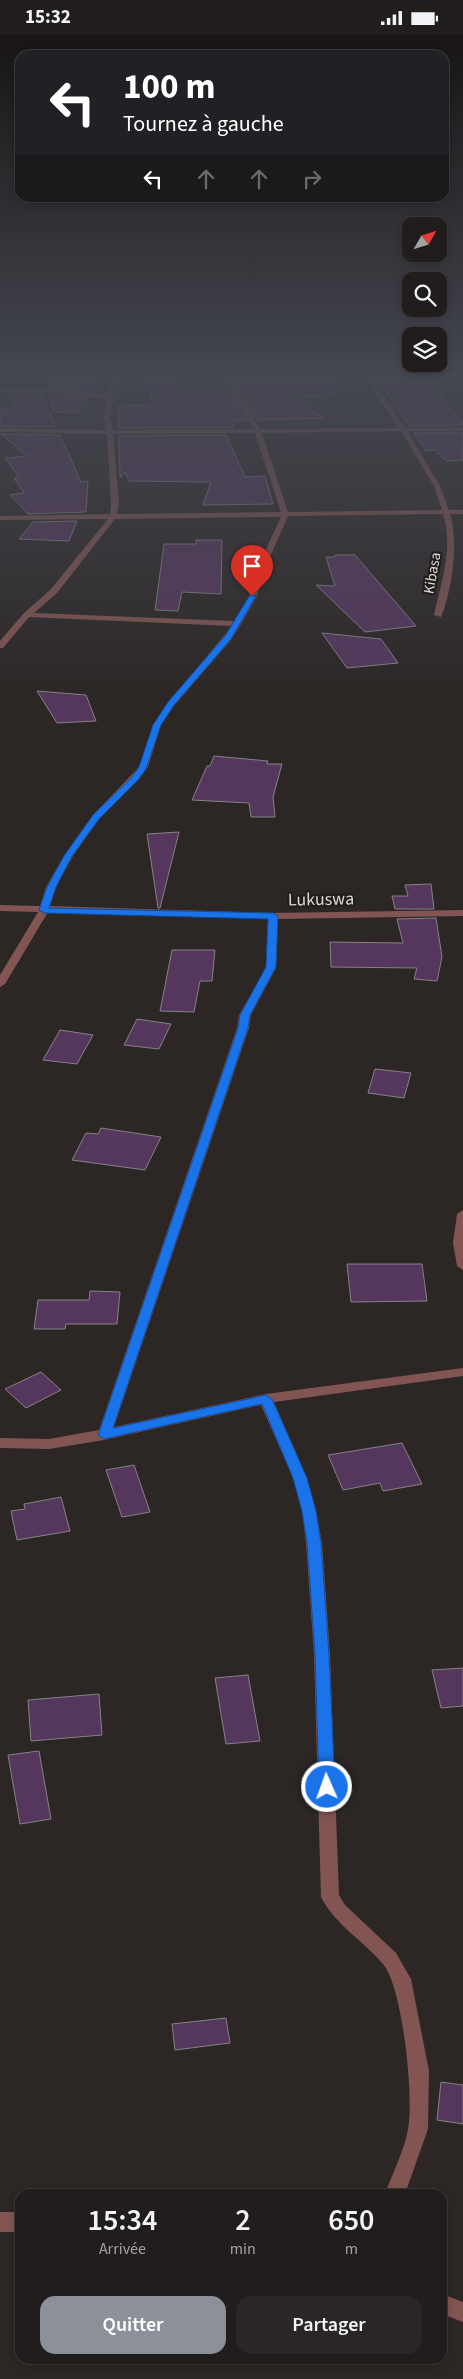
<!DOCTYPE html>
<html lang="fr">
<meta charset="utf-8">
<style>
:root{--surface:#211d1c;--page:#292625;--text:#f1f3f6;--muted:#a2a2a3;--line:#3e3b3b;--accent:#8c9099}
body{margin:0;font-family:"Source Sans 3",sans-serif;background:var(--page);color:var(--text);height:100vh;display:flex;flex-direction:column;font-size:19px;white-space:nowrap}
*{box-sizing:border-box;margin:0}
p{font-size:16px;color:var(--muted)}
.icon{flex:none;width:28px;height:28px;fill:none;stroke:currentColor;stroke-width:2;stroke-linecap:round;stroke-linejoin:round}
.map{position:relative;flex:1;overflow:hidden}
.details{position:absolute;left:15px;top:2154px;width:432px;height:175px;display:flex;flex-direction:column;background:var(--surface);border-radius:15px;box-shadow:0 2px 8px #0003,0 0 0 1px var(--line)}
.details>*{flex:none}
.guide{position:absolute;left:15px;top:15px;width:434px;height:152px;border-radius:15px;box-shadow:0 2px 8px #0003,0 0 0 1px var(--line);background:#202124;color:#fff;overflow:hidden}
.needle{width:32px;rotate:51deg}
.controls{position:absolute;left:402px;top:182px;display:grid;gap:10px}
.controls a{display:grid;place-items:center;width:45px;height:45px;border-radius:10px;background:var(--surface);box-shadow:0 2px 8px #0003,0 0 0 1px var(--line);font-size:25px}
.pin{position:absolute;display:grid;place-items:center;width:42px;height:42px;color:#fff;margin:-51px -21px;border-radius:50% 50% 50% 0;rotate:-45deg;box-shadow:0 0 5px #0007}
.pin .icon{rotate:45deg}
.me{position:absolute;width:55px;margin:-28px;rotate:358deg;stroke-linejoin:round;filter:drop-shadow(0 0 4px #0008)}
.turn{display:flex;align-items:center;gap:18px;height:105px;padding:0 25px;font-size:22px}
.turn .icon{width:65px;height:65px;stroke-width:2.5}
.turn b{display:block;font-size:35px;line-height:42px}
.lanes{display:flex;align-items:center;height:48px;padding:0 25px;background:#0003;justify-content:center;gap:25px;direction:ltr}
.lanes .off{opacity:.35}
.eta{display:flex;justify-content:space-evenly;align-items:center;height:85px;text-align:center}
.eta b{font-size:30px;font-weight:600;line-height:35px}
.action{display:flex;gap:10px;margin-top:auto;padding:10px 25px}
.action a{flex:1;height:58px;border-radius:15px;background:var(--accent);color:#fff;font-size:20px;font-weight:600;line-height:58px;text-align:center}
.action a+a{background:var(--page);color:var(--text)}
.status{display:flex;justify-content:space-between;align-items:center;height:35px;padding:0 25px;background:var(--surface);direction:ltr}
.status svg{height:14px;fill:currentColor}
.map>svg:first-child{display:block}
.building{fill:#55375e;stroke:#858286}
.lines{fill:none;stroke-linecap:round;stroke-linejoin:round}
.minor{fill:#825552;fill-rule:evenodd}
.route{fill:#1a73e8;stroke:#114b97}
.labels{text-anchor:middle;stroke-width:4.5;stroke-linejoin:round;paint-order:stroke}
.far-street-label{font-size:15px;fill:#dbd9d7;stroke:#221e1c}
.street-label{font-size:18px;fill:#dbd9d7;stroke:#221e1c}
</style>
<div class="status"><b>15:32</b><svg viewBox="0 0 49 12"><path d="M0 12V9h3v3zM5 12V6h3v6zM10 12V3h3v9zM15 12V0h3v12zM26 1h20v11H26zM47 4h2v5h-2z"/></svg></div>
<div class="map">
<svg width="463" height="2344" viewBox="0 0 463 2344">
<rect width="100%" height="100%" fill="#2c2725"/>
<g class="building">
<path d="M236,340H334V361L292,362L324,383L257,385L237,352H240Z"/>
<path d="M417,340L445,362H437L463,386V390L410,391L378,344Z"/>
<path d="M177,341L181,358L227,353L246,385L231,386L234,392L119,393L118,371L153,369L145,342Z"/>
<path d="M99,347L93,356L50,352L49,348Z"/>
<path d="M16,360H42L56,392L0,391V375L13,374Z"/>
<path d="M51,360H60L88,364L79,378L53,377Z"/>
<path d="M414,398H463V425L446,426L435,415L426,416Z"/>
<path d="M1,399L60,400L81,447L88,446L86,477L28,479L10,460L24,458L14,443L19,442L5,423L27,421Z"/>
<path d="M226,400L245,442L265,441L273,469L203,470L211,447L129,446L125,437L120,443L119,401Z"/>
<path d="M77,486L69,506L19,504L33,487Z"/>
<path d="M196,505H222L221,559L182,557L178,576L155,575L164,509H196Z"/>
<path d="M335,520H355L416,591L365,597L316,550L335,551L326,522H335Z"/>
<path d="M322,598L381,604L398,628L347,633Z"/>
<path d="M37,656L86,660L96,686L57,688Z"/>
<path d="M214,721L268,726L267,729H282L273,762L275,782H251L249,768L192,765L207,731H210Z"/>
<path d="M179,797L160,873H158L147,799Z"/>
<path d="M431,849L434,874H395L392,861H408L405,850Z"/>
<path d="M436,883L442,922L437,946L414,944L417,933L331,932L330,907L403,908L397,884Z"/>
<path d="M172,915H215L212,946H200L194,977L160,976Z"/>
<path d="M137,984L171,989L159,1014L124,1010Z"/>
<path d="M60,995L93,1000L77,1029L43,1025Z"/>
<path d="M375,1034L411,1038L404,1063L368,1058Z"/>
<path d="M101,1093L161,1102L145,1135L72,1125L86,1098L98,1099Z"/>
<path d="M347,1229H422L427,1266L351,1267Z"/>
<path d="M90,1256L120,1257L117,1289H66L65,1294H34L38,1265H89Z"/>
<path d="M41,1337L61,1355L26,1373L5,1354Z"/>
<path d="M402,1408L422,1449L383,1456L380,1448L343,1455L328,1420Z"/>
<path d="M134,1430L150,1477L122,1482L106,1435Z"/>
<path d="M61,1462L70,1496L17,1505L11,1476L25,1474L24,1469Z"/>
<path d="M463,1633V1671L441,1673L432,1635Z"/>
<path d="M248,1640L260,1706L226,1709L215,1643Z"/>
<path d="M99,1659L102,1700L31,1706L28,1665Z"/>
<path d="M39,1716L51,1784L20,1789L8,1720Z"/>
<path d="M226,1983L230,2008L175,2015L172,1989Z"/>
<path d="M441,2047L463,2050V2089L437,2085Z"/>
</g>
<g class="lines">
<g class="minor">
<path d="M110,340H116L110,382L113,395L253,394L222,340H228L260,394L398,393L364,340H370L405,393L463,392V396H407L440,451L449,475H463V479H450C459,504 452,557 441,582L434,580C441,548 454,512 443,479L288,481L266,531L257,561L241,589L231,605L174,671L161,690L148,732L138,745L99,784L73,821L56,852L50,871L273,878L463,875V881L278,884L276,933L251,980L249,993L114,1392L266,1359L463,1333V1341L274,1367L307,1443L316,1476L322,1508L330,1619L339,1860L345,1870L396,1918L411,1944L429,2036L428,2094L405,2159H385C392,2139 405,2114 408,2094C414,2062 403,1953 383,1929C364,1906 335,1890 321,1862L314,1619L306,1508L302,1476L293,1443L261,1370L104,1405L49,1414L0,1413V1403L49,1404L99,1395L237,993L239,980L266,933L268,884L48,877L5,949L0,952V940L38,877L0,876V870L40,871L46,852L65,819L93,780L139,732L153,690L167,669L232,591L29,582L3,613H0V606L24,578L51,554L108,484L0,485V481L110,479L111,469L107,399L0,397V393L106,395L104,382L106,364L60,358L0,357V353L60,354L107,360ZM401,396L434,451L442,475L288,477L262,398ZM255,398L281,477L117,479L119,469L113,399ZM281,482L258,531L249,561L234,586L34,578L57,558L115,484Z"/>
<path d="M463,1175V1235L457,1231L453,1208L457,1179Z"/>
<rect x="0" y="2177" width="20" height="20"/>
<path d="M442,2259L463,2267V2287L442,2279Z"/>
</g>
</g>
<linearGradient id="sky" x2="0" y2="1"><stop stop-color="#181514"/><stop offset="0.51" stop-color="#454751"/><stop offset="1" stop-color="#454751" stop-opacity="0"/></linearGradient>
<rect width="463" height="668" fill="url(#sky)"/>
<path class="route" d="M250,560L256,561L231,604L174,670L161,690L146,734L138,745L99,784L72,821L56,852L49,873L273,878L278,881L276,932L250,980L248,993L113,1393L266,1360L272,1364L307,1443L316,1476L321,1508L329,1619L335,1752L332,1756L327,1758L322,1756L319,1752L315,1619L307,1508L302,1476L293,1443L262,1369L104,1404L98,1400L238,993L240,980L266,932L268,884L44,878L39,875L47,852L64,821L93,780L132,742L139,732L153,690L168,667L225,601Z"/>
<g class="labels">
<g class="far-street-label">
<text transform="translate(432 538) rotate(-80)" y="5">Kibasa</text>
</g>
<g class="street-label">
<text transform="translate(321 864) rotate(-1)" y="6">Lukuswa</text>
</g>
</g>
</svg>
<div class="controls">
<a><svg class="needle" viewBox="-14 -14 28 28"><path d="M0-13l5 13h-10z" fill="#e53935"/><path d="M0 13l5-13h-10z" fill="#a2a2a3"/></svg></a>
<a><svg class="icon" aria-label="search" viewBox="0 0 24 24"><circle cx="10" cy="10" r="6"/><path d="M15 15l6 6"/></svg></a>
<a><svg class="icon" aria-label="layers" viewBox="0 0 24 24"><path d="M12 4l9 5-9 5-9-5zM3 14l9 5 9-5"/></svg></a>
</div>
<div class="pin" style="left:252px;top:561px;background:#d93025"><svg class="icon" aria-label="arrive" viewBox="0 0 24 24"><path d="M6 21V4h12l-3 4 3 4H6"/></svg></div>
<svg class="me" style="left:327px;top:1752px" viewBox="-20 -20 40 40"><circle r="17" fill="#1a73e8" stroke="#fff" stroke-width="3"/><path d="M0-11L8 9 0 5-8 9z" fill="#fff"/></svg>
<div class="guide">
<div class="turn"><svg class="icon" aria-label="left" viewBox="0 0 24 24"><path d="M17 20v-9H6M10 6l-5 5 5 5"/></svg><div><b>100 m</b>Tournez à gauche</div></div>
<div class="lanes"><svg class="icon" aria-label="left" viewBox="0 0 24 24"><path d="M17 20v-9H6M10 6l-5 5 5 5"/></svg><svg class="icon off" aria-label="ahead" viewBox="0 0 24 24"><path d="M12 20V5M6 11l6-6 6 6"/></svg><svg class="icon off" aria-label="ahead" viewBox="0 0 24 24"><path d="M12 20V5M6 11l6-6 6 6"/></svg><svg class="icon off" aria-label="right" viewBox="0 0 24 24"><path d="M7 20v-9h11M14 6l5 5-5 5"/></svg></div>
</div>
<section class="details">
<div class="eta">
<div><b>15:34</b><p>Arrivée</p></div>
<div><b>2</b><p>min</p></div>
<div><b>650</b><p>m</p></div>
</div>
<div class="action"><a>Quitter</a><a>Partager</a></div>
</section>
</div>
